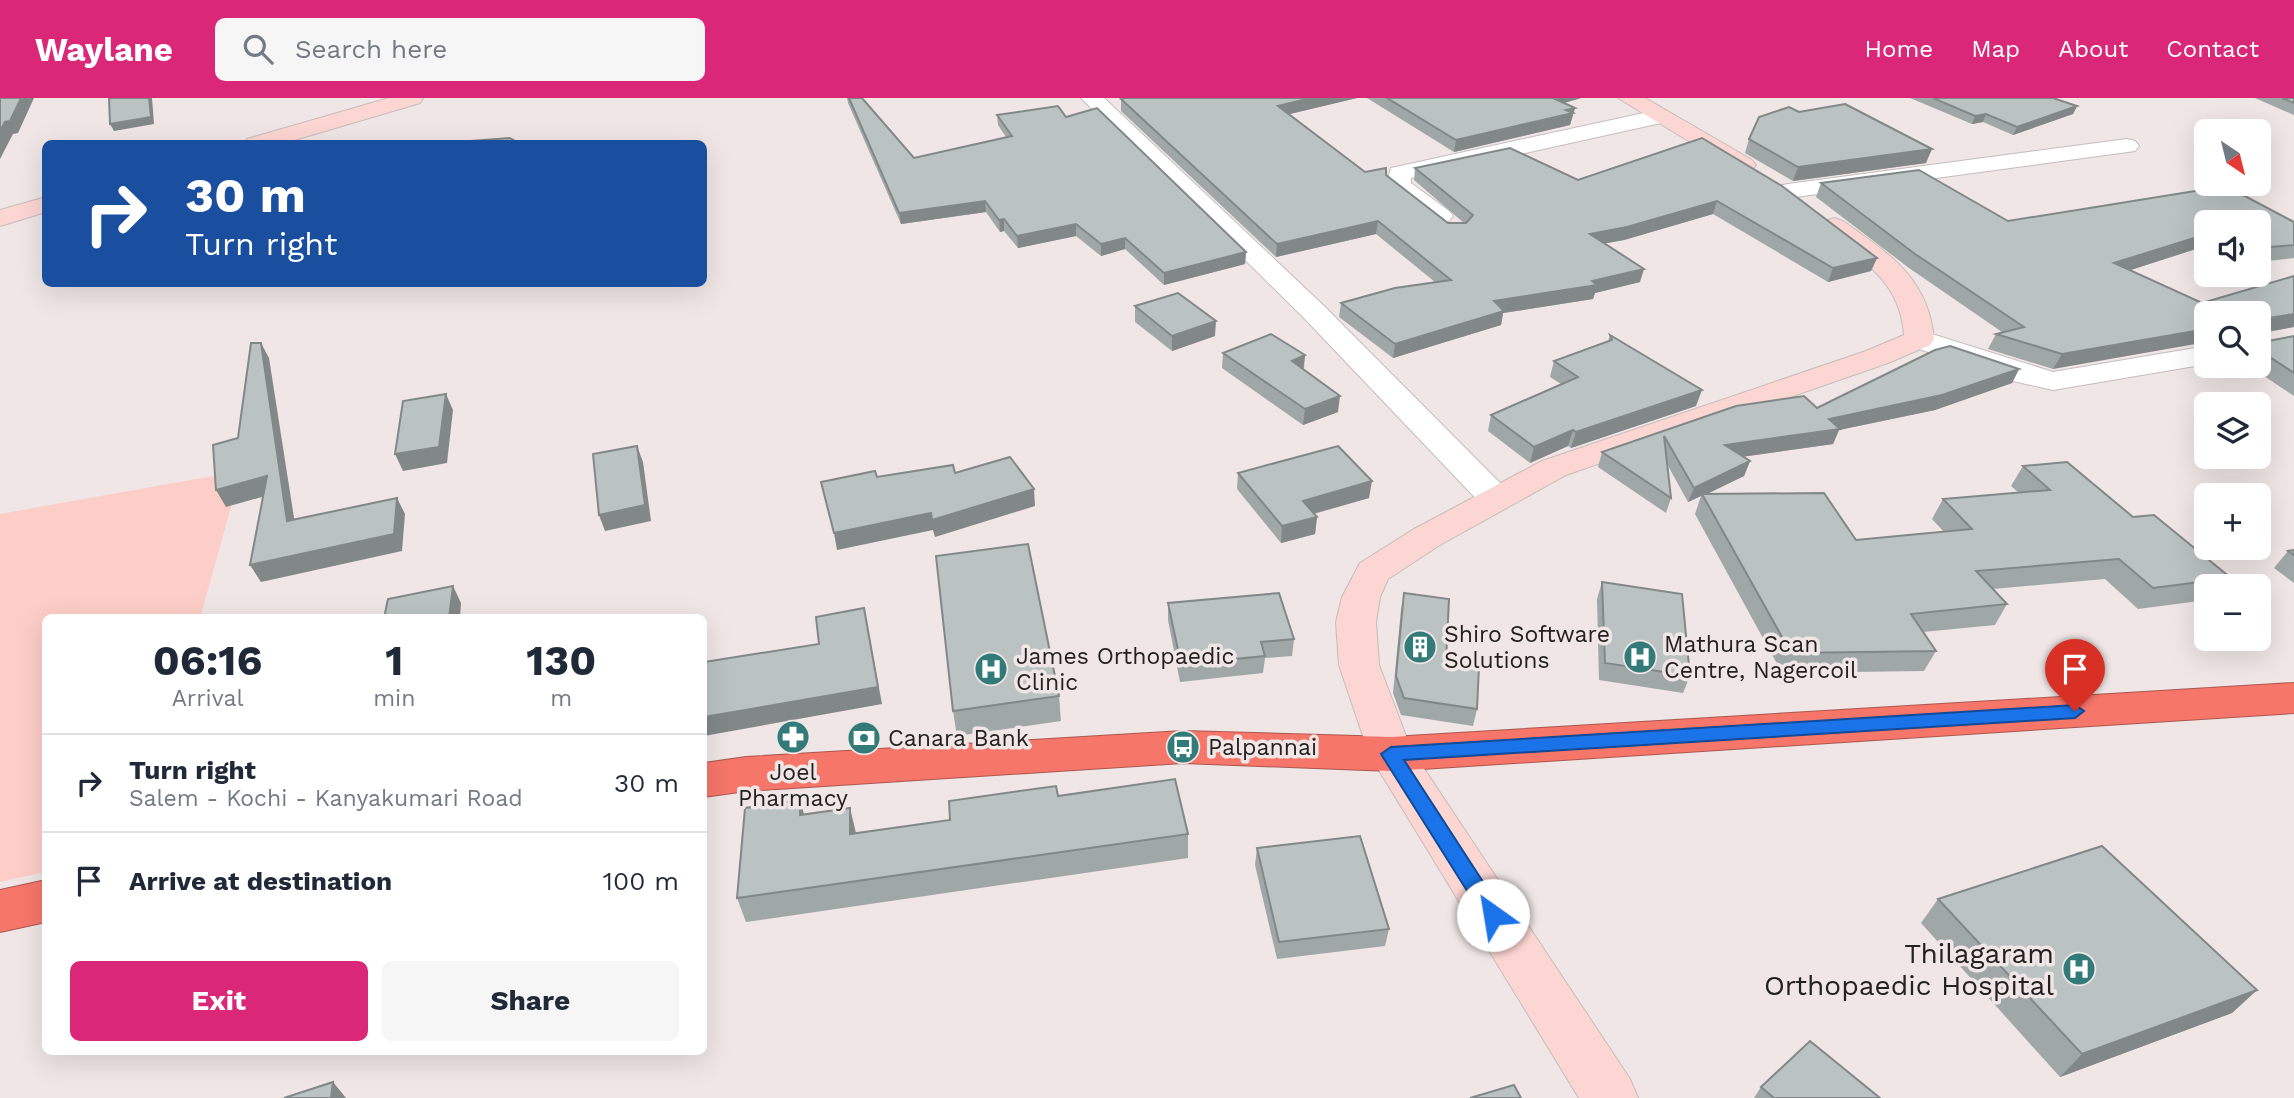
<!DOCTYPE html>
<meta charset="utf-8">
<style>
:root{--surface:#fff;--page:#f6f6f7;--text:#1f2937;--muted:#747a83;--line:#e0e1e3;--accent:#db2777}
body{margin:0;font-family:"Work Sans",sans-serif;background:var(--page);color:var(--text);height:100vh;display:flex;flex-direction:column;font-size:26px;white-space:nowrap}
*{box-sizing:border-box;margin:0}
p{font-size:23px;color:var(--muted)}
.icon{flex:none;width:38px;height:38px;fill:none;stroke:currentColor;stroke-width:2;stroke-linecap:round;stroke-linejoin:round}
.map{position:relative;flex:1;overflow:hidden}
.drawer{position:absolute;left:42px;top:516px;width:665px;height:441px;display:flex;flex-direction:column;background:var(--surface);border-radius:10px;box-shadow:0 7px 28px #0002}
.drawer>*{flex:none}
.guide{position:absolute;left:42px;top:42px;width:665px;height:147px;border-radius:10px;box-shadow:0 7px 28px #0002;background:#1a4fa0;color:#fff;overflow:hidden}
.needle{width:46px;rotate:145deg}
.controls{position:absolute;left:2194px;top:21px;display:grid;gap:14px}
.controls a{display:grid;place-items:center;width:77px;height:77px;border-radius:10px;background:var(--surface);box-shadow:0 7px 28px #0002;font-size:35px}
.pin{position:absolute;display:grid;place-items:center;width:60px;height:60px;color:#fff;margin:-72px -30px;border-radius:50% 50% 50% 0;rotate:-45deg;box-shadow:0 0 7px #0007}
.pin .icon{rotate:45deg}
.me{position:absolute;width:77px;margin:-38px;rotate:328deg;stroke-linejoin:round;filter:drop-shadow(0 0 5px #0008)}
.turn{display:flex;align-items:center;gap:24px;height:147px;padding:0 28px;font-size:32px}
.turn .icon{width:91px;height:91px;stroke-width:2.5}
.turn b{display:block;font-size:49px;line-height:60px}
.eta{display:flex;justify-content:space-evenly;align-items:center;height:119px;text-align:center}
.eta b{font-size:42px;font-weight:700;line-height:49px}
.button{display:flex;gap:14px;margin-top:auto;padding:14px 28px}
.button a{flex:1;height:80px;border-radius:10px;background:var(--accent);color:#fff;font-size:28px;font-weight:700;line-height:80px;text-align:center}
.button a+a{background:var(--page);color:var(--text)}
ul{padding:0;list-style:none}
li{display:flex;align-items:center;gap:21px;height:98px;padding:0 28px;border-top:2px solid var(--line)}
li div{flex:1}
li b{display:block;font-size:26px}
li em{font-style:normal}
header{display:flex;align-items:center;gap:42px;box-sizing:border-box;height:98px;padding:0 35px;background:var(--accent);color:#fff}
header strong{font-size:33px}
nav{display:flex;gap:38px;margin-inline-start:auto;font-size:24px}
.search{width:490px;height:63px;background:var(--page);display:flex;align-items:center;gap:18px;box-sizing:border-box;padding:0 24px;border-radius:10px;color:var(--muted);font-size:26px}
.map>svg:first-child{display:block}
.green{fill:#fccec7}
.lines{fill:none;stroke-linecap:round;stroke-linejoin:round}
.street-casing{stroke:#c5bdbb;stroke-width:2}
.secondary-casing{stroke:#c5bdbb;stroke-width:2}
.highway-casing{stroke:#ac5850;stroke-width:2}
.street{fill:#fff;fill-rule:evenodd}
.secondary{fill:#fcd6d2;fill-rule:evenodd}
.highway{fill:#f6766a;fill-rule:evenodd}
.wall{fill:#a0a8a7}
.shaded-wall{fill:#828888}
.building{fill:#bac3c2;stroke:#828888;stroke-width:2}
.route{fill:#1a73e8;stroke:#114b97;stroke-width:2}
.labels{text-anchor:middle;stroke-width:7;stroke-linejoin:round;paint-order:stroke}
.poi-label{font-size:23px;fill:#242121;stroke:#efe6e5;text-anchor:start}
.near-poi-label{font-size:28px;fill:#242121;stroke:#efe6e5;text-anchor:end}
</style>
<header>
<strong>Waylane</strong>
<div class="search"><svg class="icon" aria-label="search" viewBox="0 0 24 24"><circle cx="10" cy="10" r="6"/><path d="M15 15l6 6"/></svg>Search here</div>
<nav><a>Home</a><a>Map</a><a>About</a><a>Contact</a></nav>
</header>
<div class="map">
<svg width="2294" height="1000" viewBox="0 0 2294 1000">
<rect width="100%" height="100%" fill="#efe6e5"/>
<path class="green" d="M241,373L200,520H46L45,774L0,784V416Z"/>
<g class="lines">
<defs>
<g id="street">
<path d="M1081,0H1104L1324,208L1508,393L1514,401L1508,409L1496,412L1484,409L1304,220Z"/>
<path d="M1662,11L1673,18L1670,23L1411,80V85L1449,113L1453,118L1449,123H1431L1386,87L1391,70Z"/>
<path d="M2127,41L2135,43L2139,48L2135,53L1788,100L1779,98L1776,93L1779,88L1788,86Z"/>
<path d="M1919,232L2053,274L2207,248V266L2053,292L2004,281L1908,247L1904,241L1908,235Z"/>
</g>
<g id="secondary">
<path d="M389,0H423L420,5L281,46H244L247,41Z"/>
<path d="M1618,0H1645L1752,62L1756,67L1752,72H1736Z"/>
<path d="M46,99V114L0,128V112Z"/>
<path d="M1834,120L1843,123C1889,156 1928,179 1934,241L1930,247L1888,265L1566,377L1440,447L1388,481L1380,499L1376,524L1379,567L1411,651L1630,981L1638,1000H1579L1369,656L1339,567L1336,524L1342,499L1360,465L1414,431L1542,363L1866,253L1904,237C1901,195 1878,173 1846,149C1837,143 1827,137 1821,128L1825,123Z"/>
</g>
<g id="highway">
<path d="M2294,585V615L1391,673L1183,665L746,693L704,699V665L746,659L1183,633L1391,639Z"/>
<path d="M46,782V824L0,834V792Z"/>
</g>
</defs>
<use href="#street" class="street-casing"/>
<use href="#secondary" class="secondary-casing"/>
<use href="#highway" class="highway-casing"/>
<use href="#street" class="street"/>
<use href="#secondary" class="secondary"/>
<use href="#highway" class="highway"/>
</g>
<g class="wall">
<path d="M847,0H862L914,60L1006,39L998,27L997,17L1066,19L1246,154L1245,166L1164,187L1125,151L1101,158L1076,138L1018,150L1004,133L1000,134L986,114L901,126L848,5Z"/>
<path d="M1125,0H1357L1290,16L1365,74L1386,77L1448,125H1464L1414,82L1415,70L1578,82L1702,40L1877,160L1871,173L1828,184L1713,116L1624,142L1605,145L1640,184L1595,195L1593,201L1503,215L1501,227L1393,260L1339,219L1341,205L1435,184L1376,136L1276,159L1121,13V1Z"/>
<path d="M1367,0H1581L1564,5L1575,10L1570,27L1454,54Z"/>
<path d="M1910,0H2053L2077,8L2073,16L2013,37L1983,24L1972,26Z"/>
<path d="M2255,0H2294V17Z"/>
<path d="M1799,14L1926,65L1793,83L1745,55L1749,41Z"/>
<path d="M1821,85L2008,123L2294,124V160L2259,164V124H2207V154L2199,150L2130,172L2202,205L2294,178V229L2268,234V243L2294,238V298L2249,268H2259V215L2053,271L1988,251L1996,236L2002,234L1909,170L1816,99Z"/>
<path d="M1135,208L1215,238L1172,253L1135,224Z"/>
<path d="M1610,237L1696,308L1571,350L1568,348L1530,365L1488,333L1491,317L1561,286L1550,279L1554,263L1608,243Z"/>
<path d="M1223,255L1305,257L1304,271L1338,314L1303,327L1222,270Z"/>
<path d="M2019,271L2012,285L1935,312L1839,332L1833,346L1742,359L1750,363L1744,378L1705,396L1856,442L1944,434L1932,421L1943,401L2019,395L2011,388L2023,368L2133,419L2231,480L2225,488H2207V502L2138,511L2105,481L1993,491L2007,506L1995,527L1923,534L1936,553L1924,573L1782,575L1695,416L1701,398L1688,404L1667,366L1671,400L1666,415L1598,369L1602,354L1736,308L1817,310Z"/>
<path d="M1238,375L1369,400L1314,416L1317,419L1315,436L1281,445L1237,391Z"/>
<path d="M2294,452V485L2274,470L2288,453Z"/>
<path d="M1602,484L1690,578L1683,595L1599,582L1597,501Z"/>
<path d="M1404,495L1446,564L1477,611L1473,628L1401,617L1393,595L1401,512Z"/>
<path d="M1168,505L1294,541L1292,558L1265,560L1263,575L1180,584L1168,522Z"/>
<path d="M1059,598L1061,623L957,638L953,613Z"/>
<path d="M1058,698L1188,736V760L746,824L737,800L804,716L856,735L950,722Z"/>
<path d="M1257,750L1389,831L1385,848L1277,861L1255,767Z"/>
<path d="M1938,801L2257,892L2232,915L2060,979L1921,825Z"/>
<path d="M1761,989L1880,1000H1754Z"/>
</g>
<g class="shaded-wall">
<path d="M21,0H34L18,35L13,36L0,61V33Z"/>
<path d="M149,0H152L154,26L114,33L110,26Z"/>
<path d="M1311,0H1357L1277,19L1278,8Z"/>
<path d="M1549,0H1581L1547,10Z"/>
<path d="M2077,8L2073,16L2013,37L2017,29Z"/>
<path d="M1575,10L1570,27L1454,54L1456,42Z"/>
<path d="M1986,16L1983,24L1972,26L1975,18Z"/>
<path d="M1932,51L1926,65L1793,83L1798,69Z"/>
<path d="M985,103L986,114L901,126L899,115Z"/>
<path d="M1717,103L1713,116L1624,142L1586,149L1590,136Z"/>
<path d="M1004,121V133L1000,134L999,122Z"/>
<path d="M1378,123L1376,136L1276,159L1277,146Z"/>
<path d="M1076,126V138L1018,150L1017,138Z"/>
<path d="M2207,136L2199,150L2106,180L2114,165Z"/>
<path d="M1125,140V151L1101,158V146Z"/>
<path d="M1246,154L1245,166L1164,187V175Z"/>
<path d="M1877,160L1871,173L1828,184L1833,170Z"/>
<path d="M1644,171L1640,184L1595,195L1593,201L1503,215L1501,227L1393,260L1395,246L1494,203L1592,183Z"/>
<path d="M2294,216V229L2259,235L2268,220Z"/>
<path d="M1216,223L1215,238L1172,253V238Z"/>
<path d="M2207,231V244L2053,271L2062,256Z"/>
<path d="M261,245L269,260L297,439L287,423Z"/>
<path d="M1305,257L1303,273L1292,263Z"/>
<path d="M2019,271L2012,285L1935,312L1839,332L1833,346L1719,362L1725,347L1829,321Z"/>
<path d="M1702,292L1696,308L1571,350L1576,334Z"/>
<path d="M446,296L453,312L447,365L403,373L395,356Z"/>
<path d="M1340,298L1338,314L1303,327L1305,311Z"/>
<path d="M1573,332L1568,348L1530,365L1534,349Z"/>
<path d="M637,348L643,364L651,423L605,433L599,417Z"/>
<path d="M1750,363L1744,378L1703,398L1702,396L1701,398L1688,404L1694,390Z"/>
<path d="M267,378L276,395L226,409L216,392Z"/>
<path d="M1372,383L1369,400L1301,419L1303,403Z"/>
<path d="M1034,391L1035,408L935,439L933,432L837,452L834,435Z"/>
<path d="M397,400L405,416L402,453L261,484L250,467Z"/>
<path d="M1317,419L1315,436L1281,445L1282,428Z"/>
<path d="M453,488L461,505L460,520H449Z"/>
<path d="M864,510L882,606L704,638V619L878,589Z"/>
<path d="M800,702L807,727L800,717Z"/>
<path d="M850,710L856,735L850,736Z"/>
<path d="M2257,892L2232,915L2060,979L2082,956Z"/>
<path d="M333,984L346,1000H331Z"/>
</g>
<g class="building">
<path d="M0,0H21L10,23L5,24L0,33Z"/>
<path d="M109,0H149L151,19L110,26Z"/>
<path d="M849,0H862L914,60L1012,38L997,17L1058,8L1066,19L1097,10L1246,154L1164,175L1125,140L1101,146L1076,126L1017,138L1004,121L999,122L985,103L899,115Z"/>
<path d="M1125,0H1311L1278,8L1365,74L1386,70V77L1448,125H1466L1473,117L1415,70L1510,50L1578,82L1702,40L1782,88L1877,160L1833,170L1717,103L1627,129L1590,136L1644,171L1592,183L1597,187L1494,203L1504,213L1395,246L1341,205L1395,190L1451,182L1378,123L1277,146L1121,1Z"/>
<path d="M1387,0H1553L1575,10L1566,12L1573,15L1456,42Z"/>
<path d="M1933,0H2053L2077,8L2017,29L1986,16L1975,18Z"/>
<path d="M2282,0H2294V5Z"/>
<path d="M1845,6L1932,51L1798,69L1749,41L1759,19L1789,9L1799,14Z"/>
<path d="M510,40L520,46H448L457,44Z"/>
<path d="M1919,72L2008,123L2220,89L2241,96L2294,124V147L2259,150V124H2207V136L2114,165L2202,205L2294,178V216L2268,220V243L2294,238V275L2259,252V215H2207V231L2062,256L1996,236L2024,229L1915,156L1821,85Z"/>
<path d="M1178,195L1216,223L1172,238L1135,208Z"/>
<path d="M1271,236L1305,257L1292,263L1340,298L1305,311L1223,255Z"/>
<path d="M1610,237L1702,292L1576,334L1573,332L1534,349L1491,317L1578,279L1554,263L1612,242Z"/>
<path d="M251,245H261L287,423L397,400L394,436L250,467L267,378L216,392L213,347L238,340Z"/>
<path d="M1950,248L2019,271L1942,297L1829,321L1840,331L1725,347L1750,363L1694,390L1664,338L1671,400L1602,354L1736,308L1804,298L1817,310L1935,252Z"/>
<path d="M446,296L439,349L395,356L403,303Z"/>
<path d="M637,348L645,407L599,417L593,356Z"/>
<path d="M1338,348L1372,383L1303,403L1317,419L1282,428L1238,375Z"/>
<path d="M1010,359L1034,391L932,422L931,415L834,435L821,384L875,373L877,379L953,367L955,375Z"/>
<path d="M2067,364L2133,419L2154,417L2231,480L2153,490L2119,461L1976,473L2007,506L1911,516L1936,553L1791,555L1702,396L1824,395L1856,442L1972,431L1943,401L2050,392L2023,368Z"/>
<path d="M1028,446L1059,598L953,613L936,458Z"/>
<path d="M2294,452V457L2288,453Z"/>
<path d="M1602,484L1682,496L1690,578L1605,565Z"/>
<path d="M453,488L449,520H384L388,501Z"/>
<path d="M1279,495L1294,541L1261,544L1265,558L1181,566L1168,505Z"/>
<path d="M1404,495L1449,501L1446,564L1479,568L1477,611L1404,600L1396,578Z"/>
<path d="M864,510L878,589L704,619V564L819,546L816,519Z"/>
<path d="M1175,681L1188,736L737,800L745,710L800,702V717L850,710V736L950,722L949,703L1056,688L1058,698Z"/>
<path d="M1360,738L1389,831L1279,844L1257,750Z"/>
<path d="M2102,748L2257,892L2082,956L1938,801Z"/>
<path d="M1810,943L1880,1000H1774L1761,989Z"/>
<path d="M333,984L331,1000H284Z"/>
<path d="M1514,987L1521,1000H1470Z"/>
</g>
<path class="route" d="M2075,607L2084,613L2075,620L1404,662L1500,810L1503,817L1500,823L1493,825L1486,823L1381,656L1391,649Z"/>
<defs>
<symbol id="building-disc" viewBox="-11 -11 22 22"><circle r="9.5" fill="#327b79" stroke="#efe6e5"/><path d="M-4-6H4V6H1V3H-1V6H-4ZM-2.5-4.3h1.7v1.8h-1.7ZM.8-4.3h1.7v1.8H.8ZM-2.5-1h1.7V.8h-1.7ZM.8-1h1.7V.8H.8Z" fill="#fff"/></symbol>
<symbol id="hospital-disc" viewBox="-11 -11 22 22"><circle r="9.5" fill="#327b79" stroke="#efe6e5"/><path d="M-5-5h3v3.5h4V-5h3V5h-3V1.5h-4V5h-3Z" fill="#fff"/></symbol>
<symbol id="pharmacy-disc" viewBox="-11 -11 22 22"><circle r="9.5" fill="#327b79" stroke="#efe6e5"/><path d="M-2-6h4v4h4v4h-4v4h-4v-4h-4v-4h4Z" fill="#fff"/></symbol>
<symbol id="bank-disc" viewBox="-11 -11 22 22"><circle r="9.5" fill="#327b79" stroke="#efe6e5"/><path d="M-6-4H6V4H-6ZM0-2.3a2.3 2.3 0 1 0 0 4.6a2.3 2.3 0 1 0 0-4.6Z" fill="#fff"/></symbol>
<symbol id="bus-disc" viewBox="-11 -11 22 22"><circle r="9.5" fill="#327b79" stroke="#efe6e5"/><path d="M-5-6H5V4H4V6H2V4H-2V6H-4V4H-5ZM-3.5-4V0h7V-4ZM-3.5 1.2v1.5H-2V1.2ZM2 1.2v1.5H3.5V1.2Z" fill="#fff"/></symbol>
</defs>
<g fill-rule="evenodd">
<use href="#building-disc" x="1401" y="530" width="38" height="38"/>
<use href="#hospital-disc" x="1621" y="540" width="38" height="38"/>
<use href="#hospital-disc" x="972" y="552" width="38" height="38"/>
<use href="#pharmacy-disc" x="774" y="620" width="38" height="38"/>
<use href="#bank-disc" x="845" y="621" width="38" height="38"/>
<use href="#bus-disc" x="1164" y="630" width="38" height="38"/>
<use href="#hospital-disc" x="2060" y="852" width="38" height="38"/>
</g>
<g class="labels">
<g class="poi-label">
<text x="1444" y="544">Shiro Software<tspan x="1444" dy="26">Solutions</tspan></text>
<text x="1664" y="554">Mathura Scan<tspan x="1664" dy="26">Centre, Nagercoil</tspan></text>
<text x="1016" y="566">James Orthopaedic<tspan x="1016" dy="26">Clinic</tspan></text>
<text x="888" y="648">Canara Bank</text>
<text x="1208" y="657">Palpannai</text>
<text x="793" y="682" text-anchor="middle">Joel<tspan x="793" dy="26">Pharmacy</tspan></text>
</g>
<g class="near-poi-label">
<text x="2054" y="865">Thilagaram<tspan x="2054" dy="32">Orthopaedic Hospital</tspan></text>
</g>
</g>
</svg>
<div class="controls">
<a><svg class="needle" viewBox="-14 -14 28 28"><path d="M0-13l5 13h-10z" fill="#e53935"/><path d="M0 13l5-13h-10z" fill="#747a83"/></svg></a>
<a><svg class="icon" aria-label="sound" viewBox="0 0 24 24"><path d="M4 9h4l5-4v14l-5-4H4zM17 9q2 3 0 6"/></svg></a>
<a><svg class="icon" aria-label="search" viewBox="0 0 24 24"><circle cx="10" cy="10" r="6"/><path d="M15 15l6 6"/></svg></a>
<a><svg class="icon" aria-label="layers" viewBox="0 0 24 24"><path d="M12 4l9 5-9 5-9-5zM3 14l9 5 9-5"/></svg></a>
<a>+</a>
<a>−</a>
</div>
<div class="pin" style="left:2075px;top:613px;background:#d93025"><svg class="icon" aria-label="arrive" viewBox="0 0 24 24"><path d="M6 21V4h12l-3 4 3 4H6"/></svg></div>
<svg class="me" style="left:1493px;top:817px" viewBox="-20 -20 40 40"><circle r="19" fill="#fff"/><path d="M0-13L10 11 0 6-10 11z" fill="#1a73e8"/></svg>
<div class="guide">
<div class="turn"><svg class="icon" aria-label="right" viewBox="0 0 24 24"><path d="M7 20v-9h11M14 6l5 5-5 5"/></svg><div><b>30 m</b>Turn right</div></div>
</div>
<section class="drawer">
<div class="eta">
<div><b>06:16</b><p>Arrival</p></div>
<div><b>1</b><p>min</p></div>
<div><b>130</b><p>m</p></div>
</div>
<ul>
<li><svg class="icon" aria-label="right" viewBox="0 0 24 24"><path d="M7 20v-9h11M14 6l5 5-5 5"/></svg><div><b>Turn right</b><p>Salem - Kochi - Kanyakumari Road</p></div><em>30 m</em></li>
<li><svg class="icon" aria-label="arrive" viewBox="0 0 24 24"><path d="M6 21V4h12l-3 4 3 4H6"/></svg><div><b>Arrive at destination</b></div><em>100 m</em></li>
</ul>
<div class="button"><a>Exit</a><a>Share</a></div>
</section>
</div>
